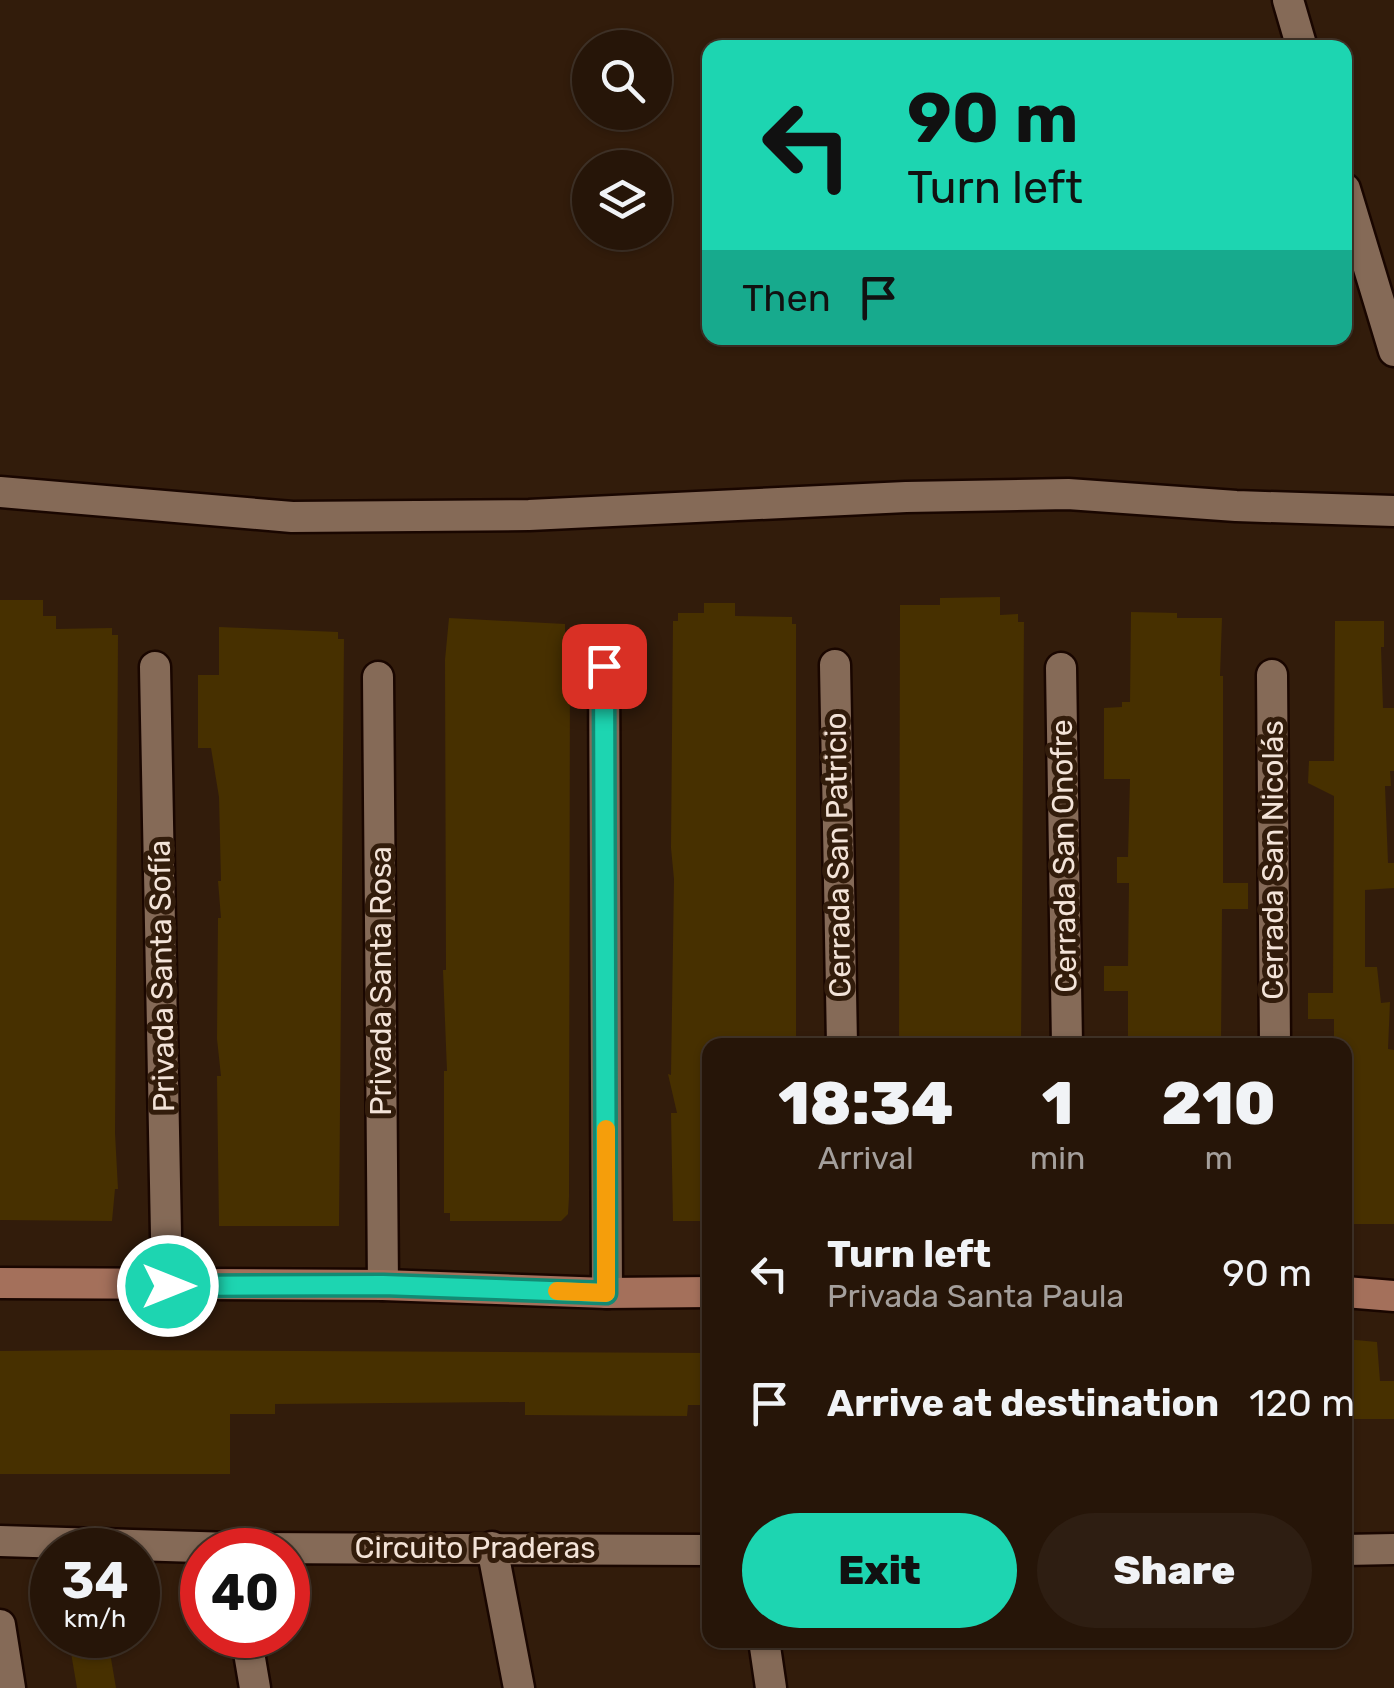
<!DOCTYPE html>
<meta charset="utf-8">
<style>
:root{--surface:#261508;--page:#2e1e12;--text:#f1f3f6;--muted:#a49f9c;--line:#423429;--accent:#1dd5b1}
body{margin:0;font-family:Rubik,sans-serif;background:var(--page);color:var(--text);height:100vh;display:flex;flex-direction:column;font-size:38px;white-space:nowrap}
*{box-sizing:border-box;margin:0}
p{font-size:32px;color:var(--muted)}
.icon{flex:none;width:55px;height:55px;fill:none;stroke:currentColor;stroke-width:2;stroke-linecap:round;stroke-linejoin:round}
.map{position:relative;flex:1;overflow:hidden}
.side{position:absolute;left:702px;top:1038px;width:650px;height:610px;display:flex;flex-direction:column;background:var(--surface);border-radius:20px;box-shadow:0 2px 8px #0004,0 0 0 2px var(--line)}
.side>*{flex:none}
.guide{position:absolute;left:702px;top:40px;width:650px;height:305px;border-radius:20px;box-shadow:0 2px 8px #0004,0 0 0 2px var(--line);background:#1dd5b1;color:#111;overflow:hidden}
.buttons{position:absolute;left:572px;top:30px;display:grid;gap:20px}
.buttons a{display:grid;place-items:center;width:100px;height:100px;border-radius:50%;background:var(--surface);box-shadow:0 2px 8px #0004,0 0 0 2px var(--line);font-size:50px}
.speed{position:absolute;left:30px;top:1528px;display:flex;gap:20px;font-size:50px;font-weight:700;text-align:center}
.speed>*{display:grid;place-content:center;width:130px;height:130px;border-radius:50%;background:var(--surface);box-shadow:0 2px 8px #0004,0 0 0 2px var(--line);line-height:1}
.speed small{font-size:25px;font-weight:400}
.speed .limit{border:15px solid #d22;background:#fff;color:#111}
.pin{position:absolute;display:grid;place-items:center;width:85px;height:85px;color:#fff;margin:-42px;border-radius:20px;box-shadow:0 5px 15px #0006}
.me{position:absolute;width:110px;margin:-55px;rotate:90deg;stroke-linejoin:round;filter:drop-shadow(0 0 8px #0008)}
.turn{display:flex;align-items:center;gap:35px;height:210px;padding:0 40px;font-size:45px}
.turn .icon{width:130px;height:130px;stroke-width:2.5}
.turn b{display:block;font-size:70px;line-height:85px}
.then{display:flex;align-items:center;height:95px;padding:0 40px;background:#0003;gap:20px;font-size:38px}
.eta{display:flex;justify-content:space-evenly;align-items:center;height:170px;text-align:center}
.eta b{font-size:60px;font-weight:800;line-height:70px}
.cta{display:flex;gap:20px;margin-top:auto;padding:20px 40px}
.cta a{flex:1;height:115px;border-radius:60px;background:var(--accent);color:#111;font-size:40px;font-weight:800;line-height:115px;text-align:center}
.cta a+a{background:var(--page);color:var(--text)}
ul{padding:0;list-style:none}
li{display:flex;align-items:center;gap:30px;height:130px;padding:0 40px}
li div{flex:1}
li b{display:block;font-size:38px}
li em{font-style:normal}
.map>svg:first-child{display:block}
.building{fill:#473000}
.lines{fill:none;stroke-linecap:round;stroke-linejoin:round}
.street-casing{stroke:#190600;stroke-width:35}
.secondary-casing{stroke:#190600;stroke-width:35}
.street{stroke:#856a57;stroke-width:30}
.secondary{stroke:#a4705b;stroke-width:30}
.route-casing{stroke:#138a73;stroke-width:25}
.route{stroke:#1dd5b1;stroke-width:18}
.slow{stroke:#f59e0b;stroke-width:18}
.labels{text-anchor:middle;stroke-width:10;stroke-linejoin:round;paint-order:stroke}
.street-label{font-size:30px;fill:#f3e3d8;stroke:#321c0b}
</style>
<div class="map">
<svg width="1394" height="1688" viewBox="0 0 1394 1688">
<rect width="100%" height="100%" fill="#321c0b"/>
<g class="building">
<path d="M1000,597V615L1018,614V622H1024L1021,1045H899L900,605H940V598Z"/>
<path d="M0,600H43V616H56V629L112,628V635H118L115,1133L118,1189H115L112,1221L0,1220Z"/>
<path d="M704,603H735V616L792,617V624H796V1045H710V1221H673L671,1113H677L668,1074L671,1075L674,879L671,848L673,621H678V613H704Z"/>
<path d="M1131,612L1177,613V618H1222L1220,676H1223V883H1248V909H1222L1221,1045H1128V991H1104V966H1128L1129,883H1117V857H1128L1130,779H1104V708L1122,707V702H1130Z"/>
<path d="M449,618L565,624V640H570L569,1197L568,1214L561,1221H450V1213H444V1071H447L443,970H446L445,660Z"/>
<path d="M1335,621H1384V647H1381L1383,708H1394V771H1390L1391,786H1385L1388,863H1394V888L1365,890V967H1377L1381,1003L1390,1002L1388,1049L1394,1050V1224H1345V1044L1334,1045V1019H1308V993H1333L1334,796L1308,783L1309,761H1334Z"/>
<path d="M219,627L338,632V639H344L339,1226H219L217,1076H221L217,1039L218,918H221L218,881H221L219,797L211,748H198V675H219Z"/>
<path d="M1345,1339L1377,1342L1380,1381H1394V1419H1345Z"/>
<path d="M118,1350L710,1353V1405H688L687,1416L525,1415V1402L275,1404V1414H230V1474H0V1351Z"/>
<path d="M68,1635H107L116,1688H77Z"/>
</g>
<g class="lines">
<defs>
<g id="street">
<path d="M1288,0L1302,48"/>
<path d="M1345,189L1394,351"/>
<path d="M0,492L292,517L529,515L906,497L1068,494L1236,506L1394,511"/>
<path d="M835,665L842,1045"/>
<path d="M604,666L607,1293"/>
<path d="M155,667L167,1286"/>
<path d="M1061,668L1067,1045"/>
<path d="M1272,675L1275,1045"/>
<path d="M378,677L383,1285"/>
<path d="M0,1541L232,1548L710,1550"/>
<path d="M492,1547L519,1688"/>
<path d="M1345,1550L1394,1549"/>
<path d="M0,1625L10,1688"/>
<path d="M246,1635L255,1688"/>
<path d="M764,1640L771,1688"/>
</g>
<g id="secondary">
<path d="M0,1283L383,1285L607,1293L710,1292"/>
<path d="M1345,1292L1394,1296"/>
</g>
</defs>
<use href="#street" class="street-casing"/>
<use href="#secondary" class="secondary-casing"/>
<use href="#street" class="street"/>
<use href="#secondary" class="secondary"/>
</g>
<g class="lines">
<defs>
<path id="route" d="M168,1286L383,1285L606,1293L604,666"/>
</defs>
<use href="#route" class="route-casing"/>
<use href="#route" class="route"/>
<path class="slow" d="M557,1291L606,1293V1129"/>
</g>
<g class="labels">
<g class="street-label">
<text transform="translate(838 855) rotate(-91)" y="10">Cerrada San Patricio</text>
<text transform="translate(1064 856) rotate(-91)" y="10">Cerrada San Onofre</text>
<text transform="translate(1273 860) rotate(-90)" y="10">Cerrada San Nicolás</text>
<text transform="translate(162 976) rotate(-91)" y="10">Privada Santa Sofía</text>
<text transform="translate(381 981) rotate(-90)" y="10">Privada Santa Rosa</text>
<text x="475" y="1558">Circuito Praderas</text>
</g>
</g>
</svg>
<div class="buttons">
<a><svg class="icon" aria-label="search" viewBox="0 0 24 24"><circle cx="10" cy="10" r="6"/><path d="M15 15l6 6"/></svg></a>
<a><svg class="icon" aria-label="layers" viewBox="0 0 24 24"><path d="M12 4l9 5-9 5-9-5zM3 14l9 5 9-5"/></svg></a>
</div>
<div class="speed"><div>34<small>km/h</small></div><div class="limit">40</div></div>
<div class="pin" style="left:604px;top:666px;background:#d93025"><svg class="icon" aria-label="arrive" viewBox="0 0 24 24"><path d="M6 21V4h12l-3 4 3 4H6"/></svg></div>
<svg class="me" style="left:168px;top:1286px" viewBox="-20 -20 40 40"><circle r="17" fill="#1dd5b1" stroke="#fff" stroke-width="3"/><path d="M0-11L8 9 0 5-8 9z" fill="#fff"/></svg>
<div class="guide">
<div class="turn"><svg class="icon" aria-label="left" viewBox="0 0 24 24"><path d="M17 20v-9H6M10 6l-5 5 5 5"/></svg><div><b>90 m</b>Turn left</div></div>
<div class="then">Then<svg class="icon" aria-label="arrive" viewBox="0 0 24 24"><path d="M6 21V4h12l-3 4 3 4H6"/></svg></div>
</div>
<section class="side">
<div class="eta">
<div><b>18:34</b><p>Arrival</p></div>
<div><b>1</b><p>min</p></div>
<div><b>210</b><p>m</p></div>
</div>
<ul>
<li><svg class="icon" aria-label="left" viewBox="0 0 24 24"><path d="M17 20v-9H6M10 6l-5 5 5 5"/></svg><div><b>Turn left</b><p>Privada Santa Paula</p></div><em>90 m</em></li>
<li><svg class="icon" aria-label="arrive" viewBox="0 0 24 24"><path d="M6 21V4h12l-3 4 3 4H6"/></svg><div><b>Arrive at destination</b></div><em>120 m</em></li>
</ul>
<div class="cta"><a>Exit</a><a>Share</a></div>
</section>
</div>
